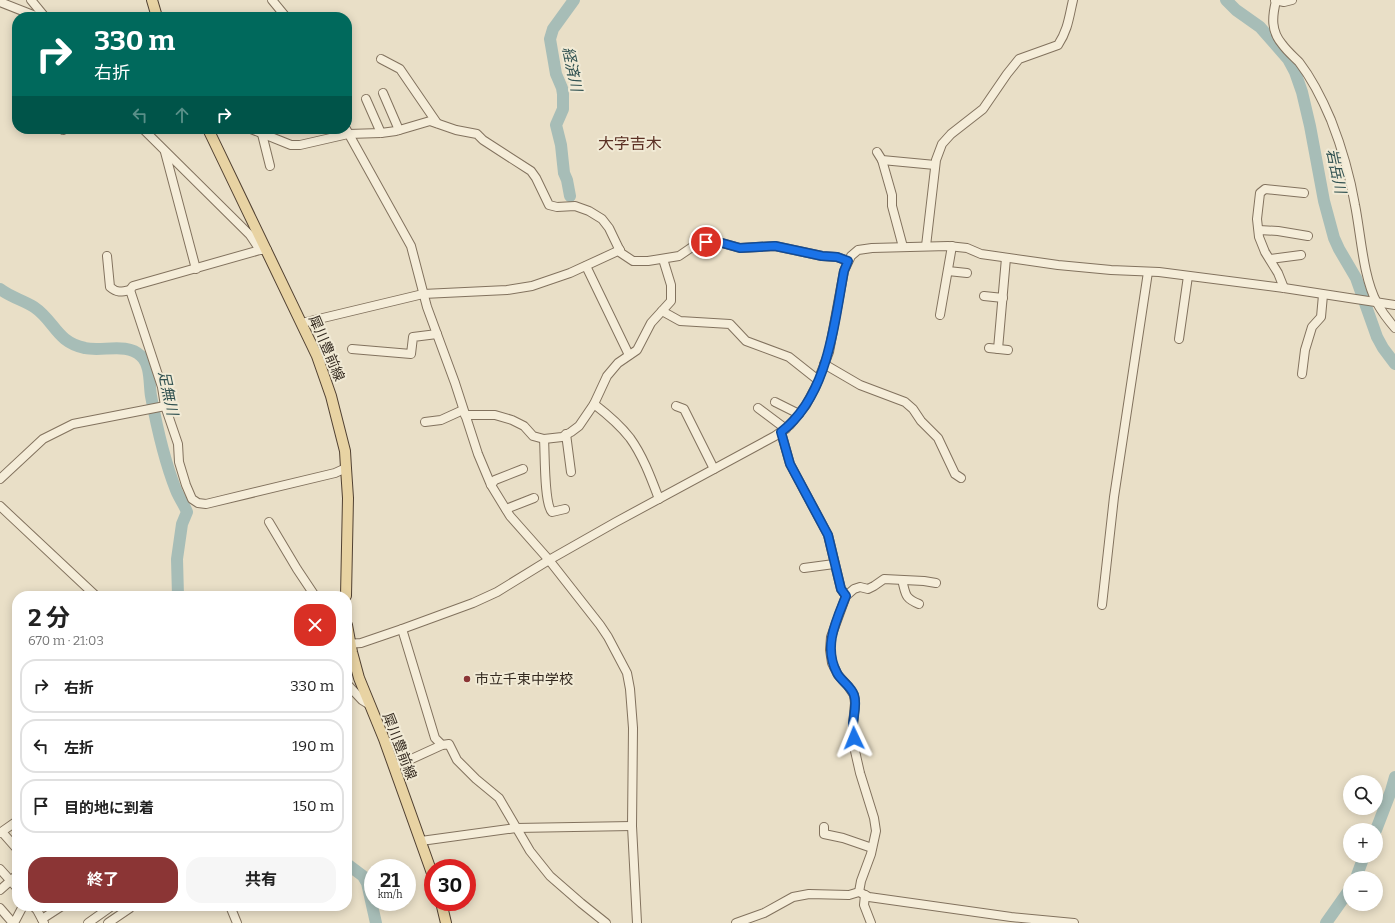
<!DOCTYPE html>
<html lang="ja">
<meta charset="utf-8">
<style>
:root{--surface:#fff;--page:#f6f6f6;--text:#222;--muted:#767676;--line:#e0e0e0;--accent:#8b3535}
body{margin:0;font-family:Bitter,"Noto Sans JP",serif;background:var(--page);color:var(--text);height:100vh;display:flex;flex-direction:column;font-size:15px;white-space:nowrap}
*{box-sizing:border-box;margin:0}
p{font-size:13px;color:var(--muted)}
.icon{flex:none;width:22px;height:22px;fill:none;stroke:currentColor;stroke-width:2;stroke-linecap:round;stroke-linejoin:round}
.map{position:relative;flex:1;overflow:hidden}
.side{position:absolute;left:12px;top:591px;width:340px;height:320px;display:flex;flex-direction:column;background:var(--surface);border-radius:16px;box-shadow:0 2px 10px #0003}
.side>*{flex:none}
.banner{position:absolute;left:12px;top:12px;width:340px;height:122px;border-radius:16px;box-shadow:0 2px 10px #0003;background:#00695c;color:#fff;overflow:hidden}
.buttons{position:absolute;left:1343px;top:775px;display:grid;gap:8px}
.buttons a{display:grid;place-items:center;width:40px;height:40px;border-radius:50%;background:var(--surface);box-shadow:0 2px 10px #0003;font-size:20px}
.speed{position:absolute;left:364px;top:859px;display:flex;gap:8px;font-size:20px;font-weight:700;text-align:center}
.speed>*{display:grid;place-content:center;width:52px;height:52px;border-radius:50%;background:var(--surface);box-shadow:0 2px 10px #0003;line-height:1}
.speed small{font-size:10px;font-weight:400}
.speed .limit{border:6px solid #d22;background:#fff;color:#111}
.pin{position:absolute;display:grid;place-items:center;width:34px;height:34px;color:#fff;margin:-17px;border:2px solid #fff;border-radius:50%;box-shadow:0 1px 4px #0007}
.me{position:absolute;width:44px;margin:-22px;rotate:358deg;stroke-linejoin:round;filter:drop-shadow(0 0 3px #0008)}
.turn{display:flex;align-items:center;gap:14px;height:84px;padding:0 16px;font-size:18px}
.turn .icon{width:52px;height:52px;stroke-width:2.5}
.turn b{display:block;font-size:28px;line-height:34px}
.lanes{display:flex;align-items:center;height:38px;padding:0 16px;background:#0003;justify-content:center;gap:20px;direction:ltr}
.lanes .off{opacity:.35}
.round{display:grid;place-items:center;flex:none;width:42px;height:42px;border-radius:16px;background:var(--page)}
.overview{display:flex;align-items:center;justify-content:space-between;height:68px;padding:0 16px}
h1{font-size:24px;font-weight:700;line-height:30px}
.cta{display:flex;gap:8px;margin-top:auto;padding:8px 16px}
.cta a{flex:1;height:46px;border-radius:16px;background:var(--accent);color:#fff;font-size:16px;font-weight:700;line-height:46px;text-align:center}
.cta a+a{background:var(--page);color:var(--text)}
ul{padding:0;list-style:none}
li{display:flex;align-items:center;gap:12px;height:54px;margin:0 8px 6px;padding:0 8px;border:2px solid var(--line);border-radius:16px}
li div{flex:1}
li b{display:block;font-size:15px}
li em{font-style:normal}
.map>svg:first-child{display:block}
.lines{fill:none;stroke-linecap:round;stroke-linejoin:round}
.river{stroke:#a7bdb7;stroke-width:12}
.minor-casing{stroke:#82725e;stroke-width:10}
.major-casing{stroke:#514132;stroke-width:12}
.minor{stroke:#f5edd9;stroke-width:8}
.major{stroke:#e8d3a3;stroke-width:10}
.route-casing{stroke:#114b97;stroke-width:10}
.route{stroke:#1a73e8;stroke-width:7}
.poi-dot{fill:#8b3535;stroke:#f1ead5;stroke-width:1.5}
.labels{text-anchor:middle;stroke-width:4;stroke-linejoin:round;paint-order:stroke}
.street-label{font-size:14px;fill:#342a20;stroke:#f1ead5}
.poi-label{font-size:14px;fill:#342a20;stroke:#f1ead5;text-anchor:start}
.water-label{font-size:15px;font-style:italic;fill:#315251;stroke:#f1ead5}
.quarter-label{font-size:16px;fill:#5c3125;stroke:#f1ead5}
</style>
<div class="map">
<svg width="1395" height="923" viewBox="0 0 1395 923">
<rect width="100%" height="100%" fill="#e9dfc7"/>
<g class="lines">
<g class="river">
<path d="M1226,0L1236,10L1260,27L1288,59L1295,72L1302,92L1310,126L1324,201L1334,238L1339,249L1356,278L1377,337L1383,348L1395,364"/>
<path d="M570,196L567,180L564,173L561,145L556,125L563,109V94L562,88L556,74L550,39L553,29L574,0"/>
<path d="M0,289C10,297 23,300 34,307C55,321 56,342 85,348C102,352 127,342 141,356C151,365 149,384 151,396C157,428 164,460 176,490C179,498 184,504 187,512L182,524L177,559L178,596"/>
<path d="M1376,830L1391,791L1395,777"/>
<path d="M347,864L363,876L367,883L376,923"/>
<path d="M1356,878L1364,856"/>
<path d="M1326,923L1350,889"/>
</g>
<defs>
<g id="minor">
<path d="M31,0L45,17"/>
<path d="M272,0L286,17"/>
<path d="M1275,0L1284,2L1292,0"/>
<path d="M1276,1C1272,17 1271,31 1282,44C1287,51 1293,56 1299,62C1312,79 1323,101 1331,120C1342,148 1350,176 1355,205C1361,235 1363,277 1377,303C1382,312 1388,320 1395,328"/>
<path d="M0,2L38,17"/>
<path d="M381,59L400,69L437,123"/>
<path d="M383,93L399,130"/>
<path d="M366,99L381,133"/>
<path d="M143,129L250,235L260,250"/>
<path d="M251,129L291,145H300L348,134L381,133L396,131L430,121L456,130L477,134L483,140L531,171L536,178L549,205L557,207L575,206L589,211L602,219L609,228L621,253L633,261H648L679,256L695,245L706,242L722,243L740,248L775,246L822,256L837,257L848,261"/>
<path d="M346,129L411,246L427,307L455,383L478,454L491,485L510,516L549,560L600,625L608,637L627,673L630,689L633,728L632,826L637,923"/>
<path d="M63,130L65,129"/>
<path d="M262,134L270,166"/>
<path d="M165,152L196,269"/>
<path d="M877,152L882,160L935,165"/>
<path d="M882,160L892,195V206L903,247"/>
<path d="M1259,230L1278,231L1308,236"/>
<path d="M926,246L936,160L942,144L951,134L983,109L1007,74L1019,59L1058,45C1068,30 1069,17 1073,0"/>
<path d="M267,250H260L133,286L130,290L162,387L165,406L178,444L179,462L186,485L192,499L198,503L206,504L335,473L346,468"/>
<path d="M107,256L110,287C117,293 121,292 130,290"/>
<path d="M1270,259L1301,255"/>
<path d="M586,266L629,355"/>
<path d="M948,271L967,273"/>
<path d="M1284,288L1278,273L1265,252L1259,237L1257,219L1260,193L1265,189L1304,193"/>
<path d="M984,296L1003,298"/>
<path d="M662,311L680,321L730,324L746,341L789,357L818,380"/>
<path d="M940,315L952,246"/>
<path d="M302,323L423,294L507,290L532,286L570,273L620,250"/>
<path d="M1179,339L1188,276"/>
<path d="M989,348L1008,350"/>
<path d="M352,349L411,354L413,337L437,334"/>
<path d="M998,349L1006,258"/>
<path d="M824,364L860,385L905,402L913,409L921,421L938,438L955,474L961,478"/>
<path d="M1302,374L1305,350L1312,327L1321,317L1323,295"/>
<path d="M775,402L799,414"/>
<path d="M594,404C607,414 620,425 630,438C643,456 651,478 659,499"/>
<path d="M676,406L684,409L714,469"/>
<path d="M758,408L786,429"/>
<path d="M465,415H495L512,420L524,426L533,436L544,439L562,437L571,432L579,426L594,404L607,376L618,363L637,350L651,323L671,301V285L663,259"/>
<path d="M425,422L441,420L463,410"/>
<path d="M781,432L790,464L828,535L841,589L846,596"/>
<path d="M566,434L571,472"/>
<path d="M544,439C545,453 544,504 552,512L565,509"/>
<path d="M0,479L43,439L73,424L165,406"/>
<path d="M491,485L495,480L523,469"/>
<path d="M0,506L96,596"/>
<path d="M506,509L534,498"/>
<path d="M269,522L297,569L315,596"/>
<path d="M804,568L834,564"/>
<path d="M902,580C906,594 904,598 919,604"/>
<path d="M1102,605L1114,497L1148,272"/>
<path d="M402,629L435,738L442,745"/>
<path d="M347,644L361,643L402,629L473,603L497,592L549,560L616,522L775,436L790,425L806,405L816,386L829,352L844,271L851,256L858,250L872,248L948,246L967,248L981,254L1058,265L1111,270L1159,272L1284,288L1395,305"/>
<path d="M347,684L362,700L370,705"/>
<path d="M394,767L442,745L449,744L457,760L476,779L499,798L530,851L550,876L581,903L606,923"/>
<path d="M824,827V834L843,838L872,848"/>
<path d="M2,832L17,849"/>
<path d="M0,833L17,821"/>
<path d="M421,841L516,828L632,826"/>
<path d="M0,869L17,888"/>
<path d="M0,890L17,875"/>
<path d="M859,892L861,881L871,854L876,831L874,818L860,773L855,751L853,725L855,703L854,695L848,686L838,675L832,663L830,650L831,637L846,596L854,589L860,587L868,589L874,586L884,579L924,581L936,583"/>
<path d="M865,895L864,905L871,923"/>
<path d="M33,906L37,910L44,923"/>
<path d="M230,906L237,923"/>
<path d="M0,908L13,923"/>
<path d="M42,919L62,906"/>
<path d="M14,923L23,906"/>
<path d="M88,923L112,906"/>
<path d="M108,923L130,908"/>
<path d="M736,923L764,913L793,897L809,894L849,895L859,892L869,897L1011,917L1074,923"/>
</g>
<g id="major">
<path d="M152,0L157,17"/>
<path d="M208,129L317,356L331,396L345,451L346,468L348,498L346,596"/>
<path d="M347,625L352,652L359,678L384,739L433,876"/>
<path d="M441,902L446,923"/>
</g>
</defs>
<use href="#minor" class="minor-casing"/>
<use href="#major" class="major-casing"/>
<use href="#minor" class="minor"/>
<use href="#major" class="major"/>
</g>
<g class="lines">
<defs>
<path id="route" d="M706,242L722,243L740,248L775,246L822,256L837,257L848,261L844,271C834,325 828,396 781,432L790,464L828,535L841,589L846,596C836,621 823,647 837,673C841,681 851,686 854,695C857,703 854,715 853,723C853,728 853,733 854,738"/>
</defs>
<use href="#route" class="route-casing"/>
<use href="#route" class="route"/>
</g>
<circle class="poi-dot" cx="467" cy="679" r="4"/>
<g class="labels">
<g class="street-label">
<text transform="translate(327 348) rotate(67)" y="5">犀川豊前線</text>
<text transform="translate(400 746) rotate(69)" y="5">犀川豊前線</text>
</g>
<g class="poi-label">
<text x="475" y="684">市立千束中学校</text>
</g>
<g class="water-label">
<text transform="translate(572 69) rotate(78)" y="5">経済川</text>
<text transform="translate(1336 171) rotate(78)" y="5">岩岳川</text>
<text transform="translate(168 393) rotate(78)" y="5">足無川</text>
</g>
<g class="quarter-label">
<text x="630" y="149">大字吉木</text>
</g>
</g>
</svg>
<div class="buttons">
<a><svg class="icon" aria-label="search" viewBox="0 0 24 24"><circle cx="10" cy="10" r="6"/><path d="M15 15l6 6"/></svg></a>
<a>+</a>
<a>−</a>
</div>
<div class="speed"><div>21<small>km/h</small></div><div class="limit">30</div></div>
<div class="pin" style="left:706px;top:242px;background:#d93025"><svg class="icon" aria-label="arrive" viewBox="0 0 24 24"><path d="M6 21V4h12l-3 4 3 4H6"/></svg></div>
<svg class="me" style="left:854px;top:738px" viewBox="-20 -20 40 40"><path d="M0-17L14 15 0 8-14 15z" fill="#1a73e8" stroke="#fff" stroke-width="4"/></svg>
<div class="banner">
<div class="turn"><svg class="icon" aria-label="right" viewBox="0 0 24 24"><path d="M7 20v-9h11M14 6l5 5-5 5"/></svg><div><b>330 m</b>右折</div></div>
<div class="lanes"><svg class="icon off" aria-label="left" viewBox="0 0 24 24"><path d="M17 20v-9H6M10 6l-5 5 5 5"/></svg><svg class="icon off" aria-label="ahead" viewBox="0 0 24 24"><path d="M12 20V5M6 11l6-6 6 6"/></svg><svg class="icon" aria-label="right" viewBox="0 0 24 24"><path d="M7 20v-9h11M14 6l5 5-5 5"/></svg></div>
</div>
<section class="side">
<div class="overview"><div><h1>2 分</h1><p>670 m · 21:03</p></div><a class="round" style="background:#d93025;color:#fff"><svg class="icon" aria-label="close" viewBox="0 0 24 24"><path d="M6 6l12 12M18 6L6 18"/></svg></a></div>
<ul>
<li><svg class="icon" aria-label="right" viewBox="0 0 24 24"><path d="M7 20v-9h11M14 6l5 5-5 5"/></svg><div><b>右折</b></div><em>330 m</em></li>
<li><svg class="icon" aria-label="left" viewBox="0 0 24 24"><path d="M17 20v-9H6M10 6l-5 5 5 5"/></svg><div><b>左折</b></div><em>190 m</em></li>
<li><svg class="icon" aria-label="arrive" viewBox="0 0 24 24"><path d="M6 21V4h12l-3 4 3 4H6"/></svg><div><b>目的地に到着</b></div><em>150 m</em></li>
</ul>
<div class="cta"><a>終了</a><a>共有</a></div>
</section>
</div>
